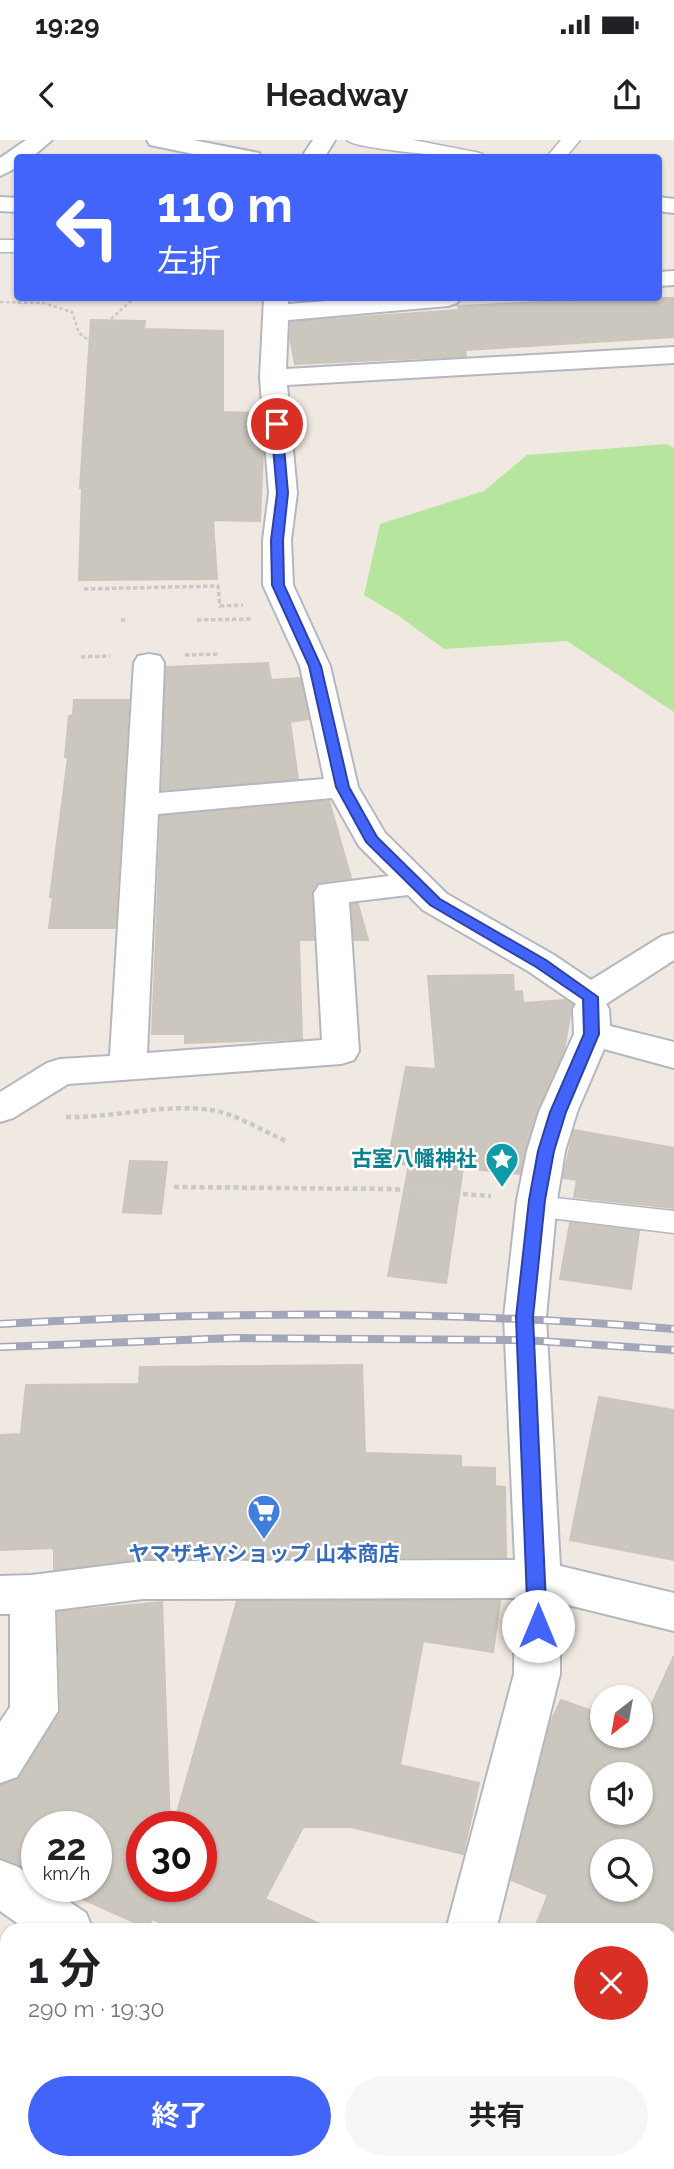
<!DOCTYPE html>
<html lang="ja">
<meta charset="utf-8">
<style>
:root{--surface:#fff;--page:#f6f6f6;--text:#202124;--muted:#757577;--accent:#4264fb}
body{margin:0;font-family:Raleway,"Noto Sans JP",sans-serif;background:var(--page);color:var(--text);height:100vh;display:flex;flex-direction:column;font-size:26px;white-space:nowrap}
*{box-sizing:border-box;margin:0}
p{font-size:23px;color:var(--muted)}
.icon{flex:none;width:38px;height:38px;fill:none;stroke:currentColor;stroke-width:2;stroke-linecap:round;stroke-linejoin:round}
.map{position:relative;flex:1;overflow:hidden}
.sheet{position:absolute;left:0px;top:1783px;width:676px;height:247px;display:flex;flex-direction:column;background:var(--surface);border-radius:21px 21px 0 0;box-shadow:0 2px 5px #0004}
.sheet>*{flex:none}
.banner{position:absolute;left:14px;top:14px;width:648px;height:147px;border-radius:7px;box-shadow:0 2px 5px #0004;background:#4264fb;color:#fff;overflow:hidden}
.needle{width:46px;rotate:211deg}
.tools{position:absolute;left:590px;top:1545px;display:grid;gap:14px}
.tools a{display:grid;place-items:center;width:63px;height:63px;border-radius:50%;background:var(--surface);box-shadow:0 2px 5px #0004;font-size:35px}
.speed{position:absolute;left:21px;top:1671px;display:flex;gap:14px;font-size:35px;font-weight:700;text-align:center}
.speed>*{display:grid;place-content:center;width:91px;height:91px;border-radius:50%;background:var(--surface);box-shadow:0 2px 5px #0004;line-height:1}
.speed small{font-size:18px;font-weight:400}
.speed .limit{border:10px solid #d22;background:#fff;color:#111}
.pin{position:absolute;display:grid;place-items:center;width:60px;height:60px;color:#fff;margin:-30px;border:4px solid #fff;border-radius:50%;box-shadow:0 2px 7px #0007}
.me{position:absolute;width:77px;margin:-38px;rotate:0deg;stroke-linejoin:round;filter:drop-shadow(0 0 5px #0008)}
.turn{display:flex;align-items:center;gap:24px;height:147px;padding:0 28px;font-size:32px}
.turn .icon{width:91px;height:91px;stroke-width:2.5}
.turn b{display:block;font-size:49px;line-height:60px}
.round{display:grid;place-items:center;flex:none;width:74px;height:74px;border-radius:37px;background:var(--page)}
.headline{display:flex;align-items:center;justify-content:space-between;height:119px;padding:0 28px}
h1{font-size:42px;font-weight:700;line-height:52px}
.button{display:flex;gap:14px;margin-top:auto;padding:14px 28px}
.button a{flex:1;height:80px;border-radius:42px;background:var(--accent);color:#fff;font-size:28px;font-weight:700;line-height:80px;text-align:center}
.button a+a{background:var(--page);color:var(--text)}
.status{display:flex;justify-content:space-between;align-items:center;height:49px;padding:0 35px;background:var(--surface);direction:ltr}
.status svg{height:19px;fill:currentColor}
header{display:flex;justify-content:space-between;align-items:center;height:91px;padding:0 28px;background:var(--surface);font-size:32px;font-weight:700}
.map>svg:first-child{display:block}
.green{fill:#b6e59e}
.building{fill:#cbc7bf;stroke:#cbc5ba;stroke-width:2;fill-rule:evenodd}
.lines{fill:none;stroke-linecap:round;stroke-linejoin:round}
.service-casing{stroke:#b4b7c1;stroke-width:3}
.minor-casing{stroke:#b4b7c1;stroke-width:4}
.path-far2{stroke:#c9c9c9;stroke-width:2.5;stroke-dasharray:3.5 2.5;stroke-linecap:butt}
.path-far1{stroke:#c9c9c9;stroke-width:3.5;stroke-dasharray:4.5 2.5;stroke-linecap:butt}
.path{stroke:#c9c9c9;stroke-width:4.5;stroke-dasharray:5 3.5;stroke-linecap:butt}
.service{fill:#fff;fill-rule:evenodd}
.minor{fill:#fff;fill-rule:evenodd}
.rail-casing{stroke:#a3a6b8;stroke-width:8}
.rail{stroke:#fff;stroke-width:5;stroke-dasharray:16;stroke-linecap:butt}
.route{fill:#4264fb;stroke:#2b41a3;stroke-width:2}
.labels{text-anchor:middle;stroke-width:5;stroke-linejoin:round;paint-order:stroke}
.culture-label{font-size:21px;font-weight:bold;fill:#0d838f;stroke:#fff;text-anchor:end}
.shop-label{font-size:21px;font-weight:bold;fill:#366cbe;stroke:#fff}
</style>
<div class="status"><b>19:29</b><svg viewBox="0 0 49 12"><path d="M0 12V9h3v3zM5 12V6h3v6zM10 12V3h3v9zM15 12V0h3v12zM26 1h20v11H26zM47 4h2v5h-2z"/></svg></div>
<header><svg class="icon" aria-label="back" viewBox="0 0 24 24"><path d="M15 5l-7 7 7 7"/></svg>Headway<svg class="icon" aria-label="share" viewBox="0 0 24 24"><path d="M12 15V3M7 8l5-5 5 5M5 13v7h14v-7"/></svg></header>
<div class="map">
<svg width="674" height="2029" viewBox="0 0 674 2029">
<rect width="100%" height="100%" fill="#efe9e1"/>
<path class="green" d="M667,304L674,308V572L567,501L444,509L399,476L364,455L380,384L484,351L527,315Z"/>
<g class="building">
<path d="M581,158H674V197L465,210L466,216L295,224L290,198L291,182L459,170L458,166L582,160Z"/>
<path d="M91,180L145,181L144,189L223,191V272L260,273V310L263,312L260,381L213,380L217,439L79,440L82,348H80Z"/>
<path d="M268,523L271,540L300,538L309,579L290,582L298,639L162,650L166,527Z"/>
<path d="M74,560H129L115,788H49L53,757H50L68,617H65L69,576L73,575Z"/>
<path d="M329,661L351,738L319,742L312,752L314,800H299L302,899L185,903V894H152L161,676Z"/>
<path d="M352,764H358L368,800H354Z"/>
<path d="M513,835L514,852L522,851L523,863L565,860L572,865L564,910L537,971L520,1034L463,1028L446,1143L388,1136L409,1025L388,1022L406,927L436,929L428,836Z"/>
<path d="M574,990L674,1008V1068L574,1057L577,1040L563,1038Z"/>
<path d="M130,1021L167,1022L161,1074L123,1072Z"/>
<path d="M570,1083L639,1091L631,1149L560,1139Z"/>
<path d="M362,1225L365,1313L461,1316V1327L495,1328V1346L505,1347L506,1417L143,1418L54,1430V1408L0,1410V1295L21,1294L26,1245L139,1244L140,1227Z"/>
<path d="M599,1257L674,1270V1420L570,1400Z"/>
<path d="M237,1461H500L493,1512L423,1501L400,1625L479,1643L463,1714L351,1687H303L265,1759L333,1790H178L152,1779L147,1788L54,1746H96V1687H37V1737L19,1725L0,1718V1645L19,1638L61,1571L58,1472L162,1462L170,1687H142V1746H201V1687H173Z"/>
<path d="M674,1516V1790H534L548,1755L511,1740L551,1581L561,1560L592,1571L598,1558L602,1560V1596H640V1575L646,1577ZM602,1634H640V1673H602ZM602,1712H640V1750H602Z"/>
</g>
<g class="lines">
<defs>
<g id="service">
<path d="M347,0H413L480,13L489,18C469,18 356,10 347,0Z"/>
<path d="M561,0H580L565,18H546Z"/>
<rect x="0" y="100" width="18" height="12"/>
<path d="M537,1056L674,1071V1093L526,1075L522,1067L526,1059Z"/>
</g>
<g id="minor">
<path d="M26,0H52L31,18H18V27L0,36V18Z"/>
<path d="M147,0H193L259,13L262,18H213L150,5Z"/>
<path d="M313,0H335L324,18H301Z"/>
<path d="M0,57L18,58V72L0,71Z"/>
<path d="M658,57L674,59V73L658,71Z"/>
<path d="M674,131V145L658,146V132Z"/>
<path d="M264,158H288V164L367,158H461L457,163L448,166L288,180L286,229L674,207V223L287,245L297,353L291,400L293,445L330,526L358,647L385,693L447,754L554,815L591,840L662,796L674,793V820L606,864L609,869L610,886L674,902V928L604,909L577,972L565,1011L557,1060L546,1177L560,1426L674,1453V1491L560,1463V1534L496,1790H446L514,1534L515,1458L143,1459L55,1470L58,1571L17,1637L0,1643V1582L10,1567V1474H0V1436L32,1435L143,1421L515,1420L504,1177L517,1060L527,1011L539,972L574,894L573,869L576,864L528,831L423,770L408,755L349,762L359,911L354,920L341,924L68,944L13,978L0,982V952L47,923L60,919L110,916L134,523L138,516L149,514L160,516L164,523L159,653L324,639L300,526L263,445V400L269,353L260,238ZM332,658L359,706L389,736L319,745L314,753L322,900L147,913L158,674Z"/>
<path d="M0,1720L18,1727L37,1740V1746H46L86,1773L93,1790H27L0,1771Z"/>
<path d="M373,2023H428L426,2029H371Z"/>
</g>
</defs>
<use href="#service" class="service-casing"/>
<use href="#minor" class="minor-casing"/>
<path class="path-far2" d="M0,162L43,163L72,172L79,193L88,200L134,158"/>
<g class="path-far1">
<path d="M84,449L218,446L220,466L243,465"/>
<path d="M121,480H125"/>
<path d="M197,480L252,479"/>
<path d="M185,515L219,514"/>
<path d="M81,517L110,516"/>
</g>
<g class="path">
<path d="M66,977C114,978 165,963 211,970C234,973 265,992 286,1001"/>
<path d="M174,1047L390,1049L491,1056"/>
</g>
<use href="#service" class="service"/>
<use href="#minor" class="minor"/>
<defs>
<g id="rail">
<path d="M0,1184C225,1171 449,1170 674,1189"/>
<path d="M0,1207L235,1198L524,1200L674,1210"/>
</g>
</defs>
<use href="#rail" class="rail-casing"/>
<use href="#rail" class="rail"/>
</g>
<path class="route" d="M277,280L282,284L288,353L283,400L284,445L321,526L349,647L377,697L440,759L546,820L598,857L599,894L566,972L554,1011L545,1060L533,1177L547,1486L544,1492L538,1494L531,1492L528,1486L516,1177L529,1060L538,1011L550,972L584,894L583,859L536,827L430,765L366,702L336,647L309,526L272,445L271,400L277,353L271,284Z"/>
<defs>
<symbol id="sight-pin" viewBox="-11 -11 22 30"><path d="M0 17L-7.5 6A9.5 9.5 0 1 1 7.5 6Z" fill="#0f9aa8" stroke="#fff"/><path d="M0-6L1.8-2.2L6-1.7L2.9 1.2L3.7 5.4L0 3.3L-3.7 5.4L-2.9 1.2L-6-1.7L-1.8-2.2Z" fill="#fff"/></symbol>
<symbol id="supermarket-pin" viewBox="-11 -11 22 30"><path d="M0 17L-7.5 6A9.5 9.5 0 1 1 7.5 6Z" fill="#3f7fe0" stroke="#fff"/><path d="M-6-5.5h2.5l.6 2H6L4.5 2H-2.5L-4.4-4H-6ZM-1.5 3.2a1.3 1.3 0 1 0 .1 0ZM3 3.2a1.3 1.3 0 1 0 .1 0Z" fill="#fff"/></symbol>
</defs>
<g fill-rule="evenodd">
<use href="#sight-pin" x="483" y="1000" width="38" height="52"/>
<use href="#supermarket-pin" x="245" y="1352" width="38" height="52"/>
</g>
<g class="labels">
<g class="culture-label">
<text x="477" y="1026">古室八幡神社</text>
</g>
<g class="shop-label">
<text x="264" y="1421">ヤマザキYショップ 山本商店</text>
</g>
</g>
</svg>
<div class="tools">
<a><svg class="needle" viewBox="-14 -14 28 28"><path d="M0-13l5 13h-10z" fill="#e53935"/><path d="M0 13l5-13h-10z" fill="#757577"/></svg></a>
<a><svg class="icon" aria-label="sound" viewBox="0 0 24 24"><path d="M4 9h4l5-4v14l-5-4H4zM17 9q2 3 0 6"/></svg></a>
<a><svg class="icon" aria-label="search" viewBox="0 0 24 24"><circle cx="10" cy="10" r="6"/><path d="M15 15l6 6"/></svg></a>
</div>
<div class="speed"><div>22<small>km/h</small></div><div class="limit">30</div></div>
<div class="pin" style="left:277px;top:284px;background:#d93025"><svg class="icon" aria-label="arrive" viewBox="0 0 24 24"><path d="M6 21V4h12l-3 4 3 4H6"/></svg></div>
<svg class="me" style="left:538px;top:1486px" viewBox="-20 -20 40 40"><circle r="19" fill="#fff"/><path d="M0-13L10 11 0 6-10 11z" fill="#4264fb"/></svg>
<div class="banner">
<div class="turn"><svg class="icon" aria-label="left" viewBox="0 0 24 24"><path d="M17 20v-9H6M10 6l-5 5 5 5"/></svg><div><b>110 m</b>左折</div></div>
</div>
<section class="sheet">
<div class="headline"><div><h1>1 分</h1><p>290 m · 19:30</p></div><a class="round" style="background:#d93025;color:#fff"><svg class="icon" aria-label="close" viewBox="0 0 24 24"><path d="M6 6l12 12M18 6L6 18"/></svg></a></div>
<div class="button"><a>終了</a><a>共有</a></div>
</section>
</div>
